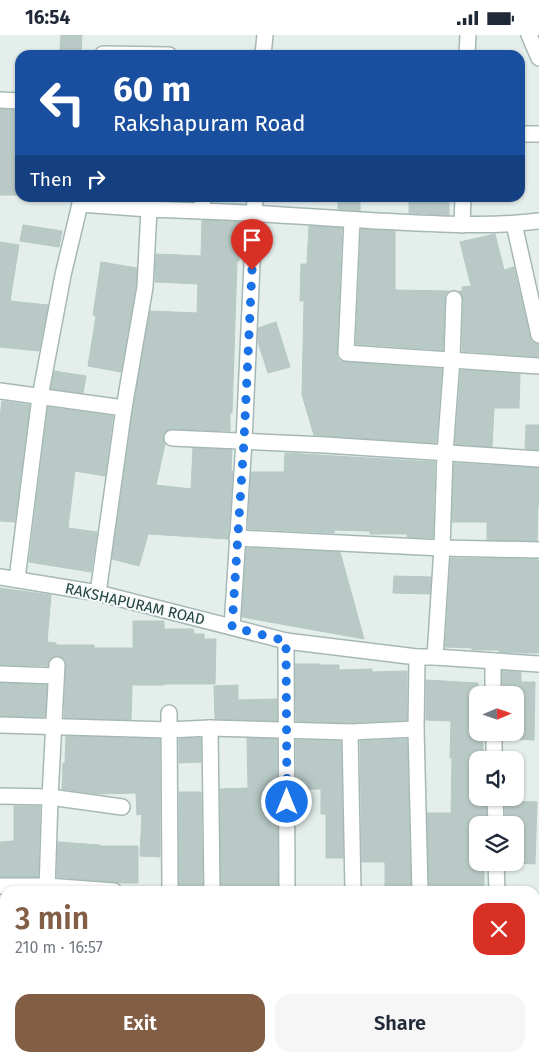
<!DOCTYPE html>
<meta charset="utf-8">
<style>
:root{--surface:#fff;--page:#f6f6f7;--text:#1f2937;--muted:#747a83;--accent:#825e45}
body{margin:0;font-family:"Fira Sans",sans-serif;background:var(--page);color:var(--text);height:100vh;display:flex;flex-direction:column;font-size:19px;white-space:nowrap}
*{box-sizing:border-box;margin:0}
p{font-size:16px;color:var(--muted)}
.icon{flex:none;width:28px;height:28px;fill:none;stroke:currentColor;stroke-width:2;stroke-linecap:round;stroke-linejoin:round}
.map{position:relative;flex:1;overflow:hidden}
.details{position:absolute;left:0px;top:851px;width:540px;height:176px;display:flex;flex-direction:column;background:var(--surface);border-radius:15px 15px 0 0;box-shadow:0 1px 4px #0004}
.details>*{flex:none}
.guide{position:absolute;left:15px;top:15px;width:510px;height:152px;border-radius:15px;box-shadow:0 1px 4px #0004;background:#1a4fa0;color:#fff;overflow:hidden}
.needle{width:32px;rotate:88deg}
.buttons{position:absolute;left:469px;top:651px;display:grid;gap:10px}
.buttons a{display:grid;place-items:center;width:55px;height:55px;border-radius:10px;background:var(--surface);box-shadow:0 1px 4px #0004;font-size:25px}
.pin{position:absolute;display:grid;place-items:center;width:42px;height:42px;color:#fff;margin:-51px -21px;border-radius:50% 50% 50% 0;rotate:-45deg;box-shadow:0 0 5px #0007}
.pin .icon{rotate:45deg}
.me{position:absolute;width:55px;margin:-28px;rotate:0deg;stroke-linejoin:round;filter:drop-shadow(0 0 4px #0008)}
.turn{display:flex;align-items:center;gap:18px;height:105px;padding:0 15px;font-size:22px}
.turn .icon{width:65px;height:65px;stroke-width:2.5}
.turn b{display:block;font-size:35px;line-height:42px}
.then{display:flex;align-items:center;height:48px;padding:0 15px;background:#0003;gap:10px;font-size:19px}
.round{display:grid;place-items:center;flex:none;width:52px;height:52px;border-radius:15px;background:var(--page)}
.head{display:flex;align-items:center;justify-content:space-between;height:85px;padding:0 15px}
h1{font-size:30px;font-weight:600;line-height:38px;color:var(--accent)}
.primary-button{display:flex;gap:10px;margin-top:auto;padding:10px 15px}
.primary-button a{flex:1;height:58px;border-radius:15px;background:var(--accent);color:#fff;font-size:20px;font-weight:600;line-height:58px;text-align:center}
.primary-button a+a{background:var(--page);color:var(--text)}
.status{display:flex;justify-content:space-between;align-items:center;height:35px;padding:0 25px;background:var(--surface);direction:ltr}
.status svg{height:14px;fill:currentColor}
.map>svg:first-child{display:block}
.building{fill:#b9cac6;stroke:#b6c9c5}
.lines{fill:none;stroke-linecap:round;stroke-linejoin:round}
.minor-casing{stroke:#a6b8b5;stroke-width:18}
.tertiary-casing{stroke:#a6b8b5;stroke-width:18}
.minor{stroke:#fff;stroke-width:15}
.tertiary{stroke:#fff;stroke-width:15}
.route{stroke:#1a73e8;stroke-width:9;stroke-dasharray:0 16.2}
.labels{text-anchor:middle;stroke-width:4;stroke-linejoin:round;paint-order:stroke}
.street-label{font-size:15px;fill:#22423f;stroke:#f5faf9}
</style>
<div class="status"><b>16:54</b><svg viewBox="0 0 49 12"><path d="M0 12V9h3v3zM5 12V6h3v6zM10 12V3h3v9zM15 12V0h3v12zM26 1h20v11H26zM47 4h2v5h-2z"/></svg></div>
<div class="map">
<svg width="539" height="1027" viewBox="0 0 539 1027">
<rect width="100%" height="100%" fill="#e4efec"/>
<g class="building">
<path d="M61,0H82L81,16L60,15Z"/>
<path d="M0,74L20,75V160H0Z"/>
<path d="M338,162H360V176L338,174Z"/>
<path d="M409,162H449V180L409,178Z"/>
<path d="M202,185L240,187L239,226H237L232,378H230V396L172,394L167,395L164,398L163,402L164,407L165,409L156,450L191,454L193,413L232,415L231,436H233L228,504L148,499L139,531L112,524L133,374L150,276L197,278L198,249L155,247L156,219L201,221Z"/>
<path d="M23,190L62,196L59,212L20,206Z"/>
<path d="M309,191L342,193L337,318V322L340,326L345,327L442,334L436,408L314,400L302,360L304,266H300L301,229H307Z"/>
<path d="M361,194L395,196V255L449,256L446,259L445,264L443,315L356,309Z"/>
<path d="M495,199L504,235L514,232L530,302L532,307L539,309V322L462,316L463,264L462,260L459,256H463L462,252L471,251L460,207Z"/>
<path d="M0,207L19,210L10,266L48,270L39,316L0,312Z"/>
<path d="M101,227L137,233L136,251L121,337L88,331L96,281L93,280Z"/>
<path d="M276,287L290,332L268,338L258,307V293Z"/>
<path d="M461,335L520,339L519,373H494L492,412L455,409Z"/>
<path d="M54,336L86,341L83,358L51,354Z"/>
<path d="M2,366L30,370L15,487L0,486V382Z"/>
<path d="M48,372L113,381L105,441L75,436L68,493L97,497L91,537L29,527Z"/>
<path d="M526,390H539V415L525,414Z"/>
<path d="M285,418L435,427L433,503L407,502V499H370V496L334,495V498L248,494L251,437H284Z"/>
<path d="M454,428L539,433V470H538L537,506L487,505V487H452Z"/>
<path d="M246,513L340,517L364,604L242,582Z"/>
<path d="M451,523L537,524V526H539V618H522L499,617V615H472V613L445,612Z"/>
<path d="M394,541L431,542L430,559L393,558Z"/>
<path d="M0,553L51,560L47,607L56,608V610H94V613H133V586H164V594H193L194,599H204V604H216L215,649H164V650H132L131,685L64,683L66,630V626L62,622L58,621L52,622L49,625L48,631L0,630Z"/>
<path d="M295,629H320V630H339V635L372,634V637L407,636V685L350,688L296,686Z"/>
<path d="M502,636L521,637V647H535L534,705L515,704V660H502Z"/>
<path d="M426,645L478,648V698H483V723H478V765H486L487,787H484L485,790H478V828H484V854H451V856H429L427,778H451L452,723H450L451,686L426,685Z"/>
<path d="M0,648L47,650L45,682L0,681Z"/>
<path d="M238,650V665L277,664V686L215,684L214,651Z"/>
<path d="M66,701L160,704V822L140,821L142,779L137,780L136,758L98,759L62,754L63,728H65Z"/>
<path d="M201,703V727L179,728V704Z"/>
<path d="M247,703L277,704L278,854H221L220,754L248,753Z"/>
<path d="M407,704L411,856H388V854H385V827H362L360,706Z"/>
<path d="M296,705L341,706L343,823H326V779H321V754H296Z"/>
<path d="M179,757H201L203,855H179Z"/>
<path d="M505,766L537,767L535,829L515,828V788H505Z"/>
<path d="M14,771H40L38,842H0V807L14,806Z"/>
<path d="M58,807L100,810V811H138V848H118L57,842Z"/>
</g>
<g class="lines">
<defs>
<g id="minor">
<path d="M529,0L539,23"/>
<path d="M103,19L169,20"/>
<path d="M263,20L265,0"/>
<path d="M467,20L468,0"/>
<path d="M0,65L20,66"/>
<path d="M520,99H539"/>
<path d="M80,169L149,174V162"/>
<path d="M202,176C268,178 332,184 397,187C445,189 492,192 539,186"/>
<path d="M352,185L346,318L539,331"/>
<path d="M514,189L539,300"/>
<path d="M462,190L463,162"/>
<path d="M0,356L124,373"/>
<path d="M172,403L325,410L539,424"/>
<path d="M237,503L442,513L539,515"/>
<path d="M17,544L40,362L63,240L80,169L81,162"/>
<path d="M98,558L124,373L145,252L149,174L202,176L203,162"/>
<path d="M232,592L244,406L255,162"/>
<path d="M286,606L287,856"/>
<path d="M417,622L416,694L420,856"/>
<path d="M435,622L442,513L445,418L452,324L454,264"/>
<path d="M493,626V660"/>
<path d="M0,639L56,641"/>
<path d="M169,678L170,856"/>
<path d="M0,690L168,695L210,693L350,697L416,694"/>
<path d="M210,693L212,856"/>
<path d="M350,697L353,856"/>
<path d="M494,698V725"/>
<path d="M0,761L50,762L122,772"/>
<path d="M495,762L496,790"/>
<path d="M496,828L497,856"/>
<path d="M0,851H47L114,856"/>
<path d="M47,856L50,762L57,630"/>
<path d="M535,944H539"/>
<path d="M0,946H5"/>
<path d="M46,1022V1027"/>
<path d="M171,1022V1027"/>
<path d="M213,1022V1027"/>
<path d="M289,1022V1027"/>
<path d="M356,1022V1027"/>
<path d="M422,1022V1027"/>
<path d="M499,1022V1027"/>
</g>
<path id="tertiary" d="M0,542L98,558L286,606L417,622H435L539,629"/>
</defs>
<use href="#minor" class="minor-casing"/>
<use href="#tertiary" class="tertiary-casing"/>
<use href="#minor" class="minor"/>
<use href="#tertiary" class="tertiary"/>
</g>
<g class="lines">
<path class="route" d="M252,235L244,406L232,592L286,606L287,767"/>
</g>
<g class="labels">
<g class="street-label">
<text transform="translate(135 569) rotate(13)" y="5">RAKSHAPURAM ROAD</text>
</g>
</g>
</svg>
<div class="buttons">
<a><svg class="needle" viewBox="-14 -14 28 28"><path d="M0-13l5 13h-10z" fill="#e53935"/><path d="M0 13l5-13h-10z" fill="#747a83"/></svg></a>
<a><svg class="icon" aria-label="sound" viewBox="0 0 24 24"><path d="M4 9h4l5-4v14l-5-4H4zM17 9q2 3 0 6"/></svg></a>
<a><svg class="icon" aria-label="layers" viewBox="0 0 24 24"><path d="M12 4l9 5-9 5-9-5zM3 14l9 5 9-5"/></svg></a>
</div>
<div class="pin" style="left:252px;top:235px;background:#d93025"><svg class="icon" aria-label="arrive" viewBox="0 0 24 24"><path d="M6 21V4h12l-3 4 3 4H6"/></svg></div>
<svg class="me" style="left:287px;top:767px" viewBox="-20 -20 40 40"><circle r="17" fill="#1a73e8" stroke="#fff" stroke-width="3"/><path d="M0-11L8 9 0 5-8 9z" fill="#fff"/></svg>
<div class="guide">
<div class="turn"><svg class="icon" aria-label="left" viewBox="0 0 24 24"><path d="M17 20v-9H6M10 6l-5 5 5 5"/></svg><div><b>60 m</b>Rakshapuram Road</div></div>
<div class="then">Then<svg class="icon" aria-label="right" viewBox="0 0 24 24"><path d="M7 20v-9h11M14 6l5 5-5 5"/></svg></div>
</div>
<section class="details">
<div class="head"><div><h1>3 min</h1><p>210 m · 16:57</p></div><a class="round" style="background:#d93025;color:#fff"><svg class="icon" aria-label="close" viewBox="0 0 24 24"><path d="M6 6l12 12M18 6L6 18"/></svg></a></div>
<div class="primary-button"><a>Exit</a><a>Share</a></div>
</section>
</div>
